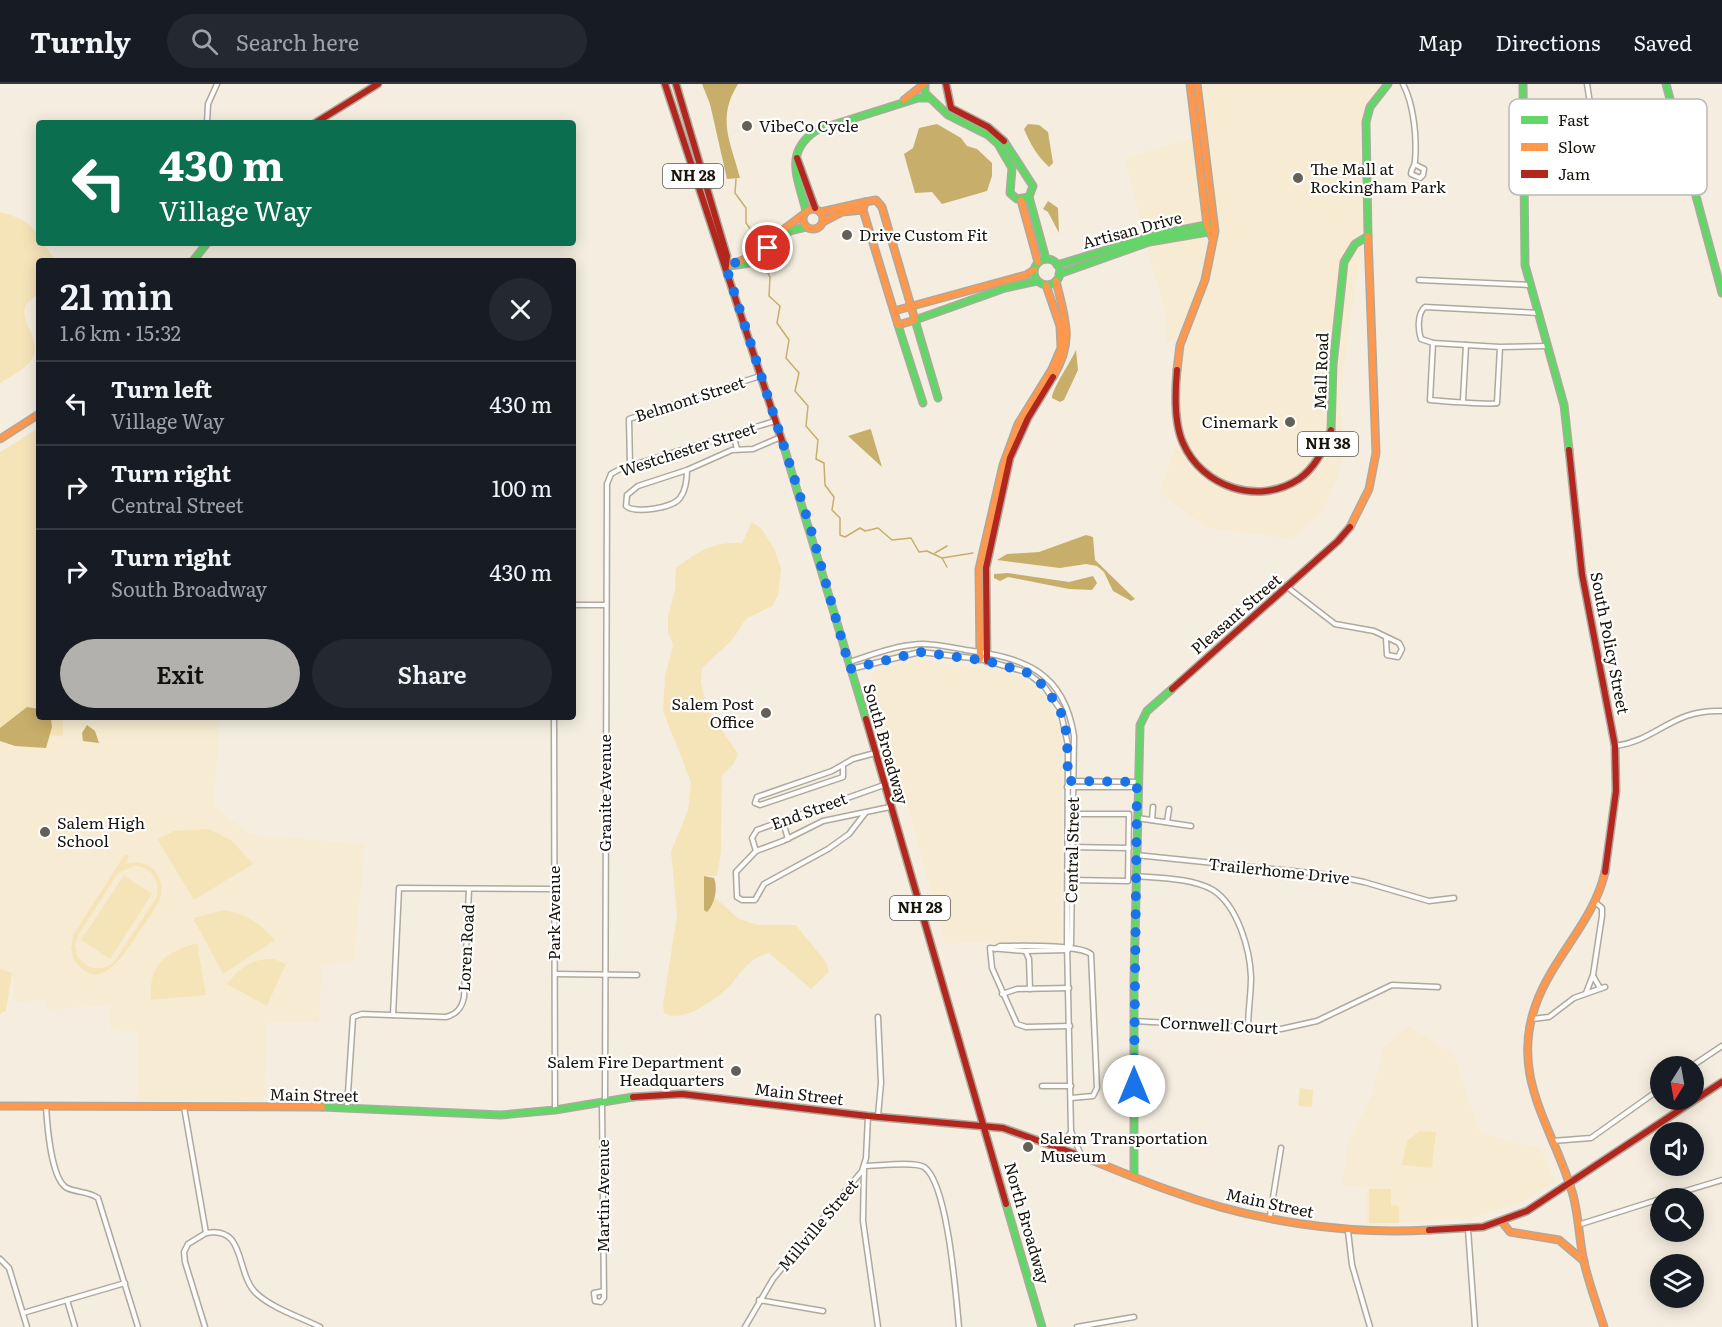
<!DOCTYPE html>
<meta charset="utf-8">
<style>
:root{--surface:#171b24;--page:#242831;--text:#f1f3f6;--muted:#9ea1a6;--line:#363941;--accent:#b2b1ae}
body{margin:0;font-family:Literata,serif;background:var(--page);color:var(--text);height:100vh;display:flex;flex-direction:column;font-size:22px;white-space:nowrap}
*{box-sizing:border-box;margin:0}
p{font-size:20px;color:var(--muted)}
.icon{flex:none;width:33px;height:33px;fill:none;stroke:currentColor;stroke-width:2;stroke-linecap:round;stroke-linejoin:round}
.map{position:relative;flex:1;overflow:hidden}
.panel{position:absolute;left:36px;top:174px;width:540px;height:462px;display:flex;flex-direction:column;background:var(--surface);border-radius:6px;box-shadow:0 3px 15px #0003}
.panel>*{flex:none}
.banner{position:absolute;left:36px;top:36px;width:540px;height:126px;border-radius:6px;box-shadow:0 3px 15px #0003;background:#0b6e4f;color:#fff;overflow:hidden}
.needle{width:39px;rotate:191deg}
.tools{position:absolute;left:1650px;top:972px;display:grid;gap:12px}
.tools a{display:grid;place-items:center;width:54px;height:54px;border-radius:50%;background:var(--surface);box-shadow:0 3px 15px #0003;font-size:30px}
.pin{position:absolute;display:grid;place-items:center;width:51px;height:51px;color:#fff;margin:-26px;border:3px solid #fff;border-radius:50%;box-shadow:0 2px 6px #0007}
.me{position:absolute;width:66px;margin:-33px;rotate:0deg;stroke-linejoin:round;filter:drop-shadow(0 0 4px #0008)}
.turn{display:flex;align-items:center;gap:21px;height:126px;padding:0 24px;font-size:27px}
.turn .icon{width:78px;height:78px;stroke-width:2.5}
.turn b{display:block;font-size:42px;line-height:51px}
.round{display:grid;place-items:center;flex:none;width:63px;height:63px;border-radius:32px;background:var(--page)}
.head{display:flex;align-items:center;justify-content:space-between;height:102px;padding:0 24px}
h1{font-size:36px;font-weight:600;line-height:45px}
.cta{display:flex;gap:12px;margin-top:auto;padding:12px 24px}
.cta a{flex:1;height:69px;border-radius:36px;background:var(--accent);color:#111;font-size:24px;font-weight:600;line-height:69px;text-align:center}
.cta a+a{background:var(--page);color:var(--text)}
ul{padding:0;list-style:none}
li{display:flex;align-items:center;gap:18px;height:84px;padding:0 24px;border-top:2px solid var(--line)}
li div{flex:1}
li b{display:block;font-size:22px}
li em{font-style:normal}
header{display:flex;align-items:center;gap:36px;box-sizing:border-box;height:84px;padding:0 30px;background:var(--surface);border-bottom:2px solid var(--line)}
header strong{font-size:28px}
nav{display:flex;gap:33px;margin-inline-start:auto;font-size:21px}
.search{width:420px;height:54px;background:var(--page);display:flex;align-items:center;gap:15px;box-sizing:border-box;padding:0 21px;border-radius:33px;color:var(--muted);font-size:22px}
.map>svg:first-child{display:block}
.built{fill:#f7ecd3}
.green{fill:#f6e4b9;fill-rule:evenodd}
.water{fill:#c7ae6a}
.lines{fill:none;stroke-linecap:round;stroke-linejoin:round}
.stream{stroke:#c7ae6a;stroke-width:1.5}
.street-casing{stroke:#aea99e;stroke-width:7}
.fast-casing{stroke:#aea99e;stroke-width:9}
.slow-casing{stroke:#aea99e;stroke-width:9}
.jam-casing{stroke:#aea99e;stroke-width:9}
.street{stroke:#fefcfa;stroke-width:4}
.fast{stroke:#63d668;stroke-width:6}
.slow{stroke:#ff974d;stroke-width:6}
.jam{stroke:#b3261e;stroke-width:6}
.route{stroke:#1a73e8;stroke-width:10;stroke-dasharray:0 18}
.poi-dot{fill:#656056;stroke:#fff;stroke-width:2}
.labels{text-anchor:middle;stroke-width:4.5;stroke-linejoin:round;paint-order:stroke}
.shield{fill:#fff;stroke:#5d5a54;stroke-width:1.5}
.shield-label{font-size:15px;font-weight:bold;fill:#18140b}
.poi-label{font-size:16px;fill:#18140b;stroke:#fff;text-anchor:start}
.street-label{font-size:16px;fill:#18140b;stroke:#fff}
.key{fill:#fff;stroke:#bab8b6;stroke-width:1.5}
.key-label{font-size:16px;fill:#18140b}
</style>
<header>
<strong>Turnly</strong>
<div class="search"><svg class="icon" aria-label="search" viewBox="0 0 24 24"><circle cx="10" cy="10" r="6"/><path d="M15 15l6 6"/></svg>Search here</div>
<nav><a>Map</a><a>Directions</a><a>Saved</a></nav>
</header>
<div class="map">
<svg width="1722" height="1243" viewBox="0 0 1722 1243">
<rect width="100%" height="100%" fill="#f5eee0"/>
<g class="built">
<path d="M1199,0H1384L1375,9L1365,27L1360,46L1364,149L1340,307L1343,365L1340,388L1324,426L1292,455L1207,444L1159,409L1182,345L1179,289L1187,251L1209,196L1218,155Z"/>
<path d="M1194,53L1209,160L1203,195L1176,257H1166L1167,234L1147,165L1125,74Z"/>
<path d="M917,575L1006,588L1034,601L1049,618L1060,644L1062,669L1061,859L1000,861L977,857L946,861L870,588Z"/>
<path d="M63,633H220L214,721L249,750L365,760L354,876L322,883L319,938L267,939L264,1018L137,1017L138,948L111,947L110,921L45,926V916L13,918L14,893L0,888V649L63,652Z"/>
<path d="M1409,942L1454,970L1479,1047L1511,1058L1541,1064L1555,1098L1523,1118L1472,1134L1398,1139L1397,1141H1365L1367,1103L1342,1102L1348,1057L1371,1013L1384,963Z"/>
</g>
<g class="green">
<path d="M0,128C15,131 39,141 39,159H43L56,177H39V210C5,228 43,250 33,273C27,285 11,292 0,299Z"/>
<path d="M39,344V633H63V652L0,649V368Z"/>
<path d="M752,438L761,444L774,464L781,484L778,512L772,522L746,535L732,556L702,584L701,599L707,623L738,670L733,681L722,691L721,768L717,792H704L711,824L714,813L739,835L758,841H796L826,878L829,888L811,905L769,869C743,876 740,895 720,911C706,921 680,939 664,929L663,921L677,831L671,768L688,726L691,698L663,627L665,592L673,561L668,548V532L675,505L676,484C697,468 714,457 742,459Z"/>
<path d="M209,745L231,756L253,780L194,816L157,755L174,747Z"/>
<path d="M125,770L129,772L125,780C147,773 165,789 161,812C156,825 147,836 139,848C125,869 100,913 74,876L71,864L73,851ZM134,782C152,783 161,797 156,814L114,878C101,888 87,886 77,872L75,861L79,850L118,789Z"/>
<path d="M124,791L152,810L110,875L81,856Z"/>
<path d="M224,826C245,830 261,839 275,856L223,890L193,834Z"/>
<path d="M197,859L206,911L151,916C148,881 165,868 197,859Z"/>
<path d="M274,875L286,880L267,922L227,900C240,883 252,874 274,875Z"/>
<path d="M0,885L12,889L6,927L0,930Z"/>
<path d="M1300,1004L1313,1006L1312,1023L1298,1022Z"/>
<path d="M1420,1047L1436,1048L1432,1084L1402,1081L1407,1057Z"/>
<path d="M1369,1105H1391V1121L1399,1122V1139H1369Z"/>
</g>
<g class="water">
<path d="M702,0H738C716,35 731,58 740,94L727,95L710,20Z"/>
<path d="M937,40L961,54L967,62L977,65L992,79V92L987,107L942,120L932,108L915,109L904,70L913,64L919,44Z"/>
<path d="M1028,40L1039,41L1048,48L1053,79L1049,83C1038,73 1030,60 1024,45Z"/>
<path d="M1048,117L1058,124L1059,149L1048,128L1043,125Z"/>
<path d="M1076,266L1078,286L1064,316L1060,318L1052,314C1052,305 1071,277 1076,266Z"/>
<path d="M870,345L871,346L882,383L848,352Z"/>
<path d="M1086,451L1093,453L1095,476L1135,515L1131,517L1113,507L1104,488L1097,482L1086,480L1060,484L997,476L1007,470L1039,468Z"/>
<path d="M1008,489L1069,498L1093,492L1097,499L1092,506L1069,505L1008,493L1000,497L994,494V490Z"/>
<path d="M27,623L39,625V633L51,634L52,643L46,664L15,662L0,657V644Z"/>
<path d="M87,641L95,647L99,659L83,657L82,649Z"/>
<path d="M704,792L714,794C718,804 715,820 707,828L704,826Z"/>
</g>
<g class="lines">
<g class="stream">
<path d="M736,95L735,109L746,124V139L754,150L755,162"/>
<path d="M765,184L770,193L769,212L780,222L777,239L789,256L786,274L799,289L795,307L808,322L806,342L818,356L816,375L824,379L825,401L834,413L832,426L840,434V451L845,453L860,444L865,447L878,444L892,456L911,454L919,468L927,467L942,474L973,469"/>
<path d="M935,469L947,462"/>
<path d="M942,474L947,483"/>
</g>
<defs>
<g id="street">
<path d="M1403,0C1414,21 1417,54 1415,77C1415,83 1411,84 1411,90L1420,94L1423,91L1424,85L1416,81"/>
<path d="M1587,0L1603,104"/>
<path d="M207,39L208,20L217,0"/>
<path d="M1419,196L1530,201"/>
<path d="M1433,259L1421,255C1418,247 1417,229 1425,223L1539,229"/>
<path d="M1500,263L1497,319C1493,321 1439,317 1430,316L1433,259L1500,263L1547,262"/>
<path d="M1463,316L1466,261"/>
<path d="M733,350L737,365"/>
<path d="M630,382L629,335L760,292"/>
<path d="M687,386C687,396 686,406 680,414C673,424 635,430 626,422L627,411L638,402L687,386L732,366L753,365L781,353"/>
<path d="M1287,503L1335,540L1374,547L1399,559L1402,565L1398,573L1387,571L1386,555"/>
<path d="M573,521H606"/>
<path d="M849,578C869,572 890,563 911,561C929,558 948,563 966,566C1024,574 1064,587 1074,652L1071,860L1069,865"/>
<path d="M851,585L920,568L980,575L1026,588L1044,602L1060,625L1068,661L1067,859L1071,1047L1081,1071"/>
<path d="M554,633L555,1026"/>
<path d="M1615,662C1659,656 1671,625 1722,627"/>
<path d="M843,682V693L760,721L755,719L757,713L832,687L853,675L875,669"/>
<path d="M1072,697L1137,698"/>
<path d="M1067,703H1137"/>
<path d="M866,728L823,737L783,757L756,767L736,788L737,813L742,816H755L764,800L828,765L849,750L866,728L890,723"/>
<path d="M1137,734L1191,742"/>
<path d="M1152,736L1153,723"/>
<path d="M783,738L788,755"/>
<path d="M1167,738L1169,725"/>
<path d="M1069,763L1129,764"/>
<path d="M756,767L752,754L757,746L884,701"/>
<path d="M1136,771L1330,791L1364,798L1429,817L1454,814"/>
<path d="M1136,792C1159,794 1192,794 1213,806C1238,822 1250,866 1251,893C1251,910 1248,927 1248,944"/>
<path d="M1071,796L1128,797L1129,730H1072"/>
<path d="M995,865L1000,862C1019,862 1078,860 1091,870L1097,1004L1093,1012L1071,1014"/>
<path d="M1068,866L1025,867L990,864L992,884L1017,940L1026,943L1070,942"/>
<path d="M1026,868L1029,875L1030,905"/>
<path d="M555,890L637,891"/>
<path d="M1593,892L1600,904"/>
<path d="M1586,909L1593,891L1602,832V824L1595,818"/>
<path d="M1002,910L1017,905L1069,904"/>
<path d="M393,931L399,804L554,805"/>
<path d="M878,933L881,999L878,1032"/>
<path d="M1532,935L1549,933L1574,914L1605,903"/>
<path d="M1134,937L1281,945L1317,937L1392,901L1438,903"/>
<path d="M1692,982L1722,962"/>
<path d="M1042,1002H1071"/>
<path d="M605,1017L607,400L611,390L620,385L775,337"/>
<path d="M602,1019L604,1214L601,1218L595,1217L594,1209L604,1207"/>
<path d="M46,1022C47,1039 51,1096 67,1104C78,1109 88,1107 98,1114L138,1243"/>
<path d="M184,1023L206,1149L188,1160L184,1168L185,1178L205,1243"/>
<path d="M347,1024L353,933L362,930L446,933C457,930 462,924 464,913L469,805"/>
<path d="M1552,1057L1591,1054L1660,1005"/>
<path d="M1054,1061L1065,1057L1071,1048"/>
<path d="M1662,1114L1722,1096"/>
<path d="M1270,1132L1281,1064"/>
<path d="M1581,1140L1660,1115"/>
<path d="M1468,1145L1475,1243"/>
<path d="M1348,1147L1352,1181L1370,1243"/>
<path d="M206,1149C247,1141 235,1191 257,1210C274,1225 300,1233 320,1243"/>
<path d="M0,1175L9,1184L27,1243"/>
<path d="M67,1216L75,1243"/>
<path d="M759,1216L823,1227"/>
<path d="M23,1229L125,1199"/>
<path d="M745,1243L773,1195L862,1087L866,1074L868,1032"/>
<path d="M878,1243L863,1137L864,1082C878,1082 913,1077 924,1083C948,1099 956,1213 959,1243"/>
<path d="M1077,1243L1134,1233"/>
</g>
<g id="fast">
<path d="M925,0V9L948,31L988,51L998,60L1012,84L1010,109L1017,115L1029,113L1033,102L1004,57"/>
<path d="M1523,0L1525,181L1564,321L1569,366"/>
<path d="M1666,0L1722,209"/>
<path d="M1029,113L1046,175"/>
<path d="M806,127C798,94 783,68 817,46L918,14H929"/>
<circle cx="1047" cy="188" r="13"/>
<path d="M193,177L207,159"/>
<path d="M1057,181L1155,151L1211,140"/>
<path d="M729,182C767,178 766,174 789,147L806,143"/>
<path d="M1059,190L1149,158L1214,147"/>
<path d="M898,241L923,319"/>
<path d="M938,314L915,236L1005,204L1037,197"/>
<path d="M1331,346L1333,281L1344,178L1355,160L1368,152L1366,38L1370,23L1388,0"/>
<path d="M784,363L866,635"/>
<path d="M322,1023L501,1031L555,1026L633,1013"/>
<path d="M1134,1093V897L1140,641L1147,627L1172,605"/>
<path d="M1006,1120L1042,1243"/>
</g>
<g id="slow">
<path d="M1190,0L1207,141L1212,153"/>
<path d="M904,16L924,0"/>
<path d="M1021,116L1038,178"/>
<circle cx="813" cy="135" r="10"/>
<path d="M821,128L865,118"/>
<path d="M823,138L842,128L863,126L898,241L915,236L882,123L876,116L865,118L863,126"/>
<path d="M726,183L764,167L780,148L804,130"/>
<path d="M894,227L1026,191L1034,186"/>
<path d="M1177,286L1180,261L1205,196L1215,147L1197,0"/>
<path d="M1053,293C1075,257 1065,235 1056,197"/>
<path d="M0,355L39,330"/>
<path d="M1350,443L1369,405L1376,369L1368,152"/>
<path d="M980,575L979,485L1003,381L1018,340L1052,285L1061,264L1060,242L1046,201"/>
<path d="M0,1022L322,1023"/>
<path d="M1084,1073C1114,1085 1144,1098 1174,1108C1252,1137 1347,1151 1429,1146"/>
<path d="M1502,1138L1510,1148L1559,1156L1584,1177"/>
<path d="M1604,1243C1597,1221 1589,1200 1584,1178C1579,1156 1579,1133 1573,1111C1554,1044 1509,994 1536,920C1553,873 1594,837 1605,788"/>
</g>
<g id="jam">
<path d="M665,0L784,363"/>
<path d="M676,0L727,172L726,182"/>
<path d="M946,0L951,24L988,43L1004,57"/>
<path d="M315,39L378,0"/>
<path d="M797,74L815,124"/>
<path d="M1177,286C1175,308 1174,339 1183,359C1202,403 1258,422 1299,395C1316,383 1325,364 1331,346"/>
<path d="M1569,366L1582,490L1615,662L1616,707L1605,788"/>
<path d="M987,577L986,484L1010,374L1028,334L1053,293"/>
<path d="M1172,605L1338,457L1350,443"/>
<path d="M866,635L1006,1120"/>
<path d="M633,1013L682,1010L868,1032L1003,1044L1084,1073"/>
<path d="M1429,1146L1483,1143L1527,1127L1722,998"/>
</g>
</defs>
<use href="#street" class="street-casing"/>
<use href="#fast" class="fast-casing"/>
<use href="#slow" class="slow-casing"/>
<use href="#jam" class="jam-casing"/>
<use href="#street" class="street"/>
<use href="#fast" class="fast"/>
<use href="#slow" class="slow"/>
<use href="#jam" class="jam"/>
</g>
<g class="lines">
<path class="route" d="M768,164L726,183L811,446L850,585L920,568L987,577L1026,588L1044,602L1060,625L1067,651L1068,697L1137,698L1134,1002"/>
</g>
<g class="poi-dot">
<circle cx="747" cy="42" r="6"/>
<circle cx="1298" cy="94" r="6"/>
<circle cx="847" cy="151" r="6"/>
<circle cx="1290" cy="338" r="6"/>
<circle cx="766" cy="629" r="6"/>
<circle cx="45" cy="748" r="6"/>
<circle cx="736" cy="987" r="6"/>
<circle cx="1028" cy="1063" r="6"/>
</g>
<g class="labels">
<g class="shield">
<rect x="663" y="80" width="60" height="24" rx="4.5"/>
<rect x="1298" y="348" width="60" height="24" rx="4.5"/>
<rect x="890" y="812" width="60" height="24" rx="4.5"/>
</g>
<g class="shield-label">
<text x="693" y="97">NH 28</text>
<text x="1328" y="365">NH 38</text>
<text x="920" y="829">NH 28</text>
</g>
<g class="poi-label">
<text x="759" y="48">VibeCo Cycle</text>
<text x="1310" y="91">The Mall at<tspan x="1310" dy="18">Rockingham Park</tspan></text>
<text x="859" y="157">Drive Custom Fit</text>
<text x="1278" y="344" text-anchor="end">Cinemark</text>
<text x="754" y="626" text-anchor="end">Salem Post<tspan x="754" dy="18">Office</tspan></text>
<text x="57" y="745">Salem High<tspan x="57" dy="18">School</tspan></text>
<text x="724" y="984" text-anchor="end">Salem Fire Department<tspan x="724" dy="18">Headquarters</tspan></text>
<text x="1040" y="1060">Salem Transportation<tspan x="1040" dy="18">Museum</tspan></text>
</g>
<g class="street-label">
<text transform="translate(1132 146) rotate(-15)" y="6">Artisan Drive</text>
<text transform="translate(1321 287) rotate(-88)" y="6">Mall Road</text>
<text transform="translate(690 315) rotate(-18)" y="6">Belmont Street</text>
<text transform="translate(688 365) rotate(-18)" y="6">Westchester Street</text>
<text transform="translate(1236 530) rotate(-41)" y="6">Pleasant Street</text>
<text transform="translate(1610 559) rotate(79)" y="6">South Policy Street</text>
<text transform="translate(886 660) rotate(74)" y="6">South Broadway</text>
<text transform="translate(605 709) rotate(-90)" y="6">Granite Avenue</text>
<text transform="translate(809 727) rotate(-20)" y="6">End Street</text>
<text transform="translate(1072 766) rotate(-89)" y="6">Central Street</text>
<text transform="translate(1279 787) rotate(6)" y="6">Trailerhome Drive</text>
<text transform="translate(554 829) rotate(-90)" y="6">Park Avenue</text>
<text transform="translate(466 864) rotate(-87)" y="6">Loren Road</text>
<text transform="translate(1219 941) rotate(3)" y="6">Cornwell Court</text>
<text transform="translate(799 1010) rotate(7)" y="6">Main Street</text>
<text transform="translate(314 1011) rotate(1)" y="6">Main Street</text>
<text transform="translate(603 1112) rotate(-90)" y="6">Martin Avenue</text>
<text transform="translate(1270 1119) rotate(12)" y="6">Main Street</text>
<text transform="translate(1027 1139) rotate(74)" y="6">North Broadway</text>
<text transform="translate(818 1141) rotate(-50)" y="6">Millville Street</text>
</g>
</g>
<rect x="1509" y="15" width="198" height="96" rx="9" class="key"/>
<rect x="1521" y="32" width="27" height="8" fill="#63d668"/>
<rect x="1521" y="59" width="27" height="8" fill="#ff974d"/>
<rect x="1521" y="86" width="27" height="8" fill="#b3261e"/>
<g class="key-label">
<text x="1558" y="42">Fast</text>
<text x="1558" y="69">Slow</text>
<text x="1558" y="96">Jam</text>
</g>
</svg>
<div class="tools">
<a><svg class="needle" viewBox="-14 -14 28 28"><path d="M0-13l5 13h-10z" fill="#e53935"/><path d="M0 13l5-13h-10z" fill="#9ea1a6"/></svg></a>
<a><svg class="icon" aria-label="sound" viewBox="0 0 24 24"><path d="M4 9h4l5-4v14l-5-4H4zM17 9q2 3 0 6"/></svg></a>
<a><svg class="icon" aria-label="search" viewBox="0 0 24 24"><circle cx="10" cy="10" r="6"/><path d="M15 15l6 6"/></svg></a>
<a><svg class="icon" aria-label="layers" viewBox="0 0 24 24"><path d="M12 4l9 5-9 5-9-5zM3 14l9 5 9-5"/></svg></a>
</div>
<div class="pin" style="left:768px;top:164px;background:#d93025"><svg class="icon" aria-label="arrive" viewBox="0 0 24 24"><path d="M6 21V4h12l-3 4 3 4H6"/></svg></div>
<svg class="me" style="left:1134px;top:1002px" viewBox="-20 -20 40 40"><circle r="19" fill="#fff"/><path d="M0-13L10 11 0 6-10 11z" fill="#1a73e8"/></svg>
<div class="banner">
<div class="turn"><svg class="icon" aria-label="left" viewBox="0 0 24 24"><path d="M17 20v-9H6M10 6l-5 5 5 5"/></svg><div><b>430 m</b>Village Way</div></div>
</div>
<section class="panel">
<div class="head"><div><h1>21 min</h1><p>1.6 km · 15:32</p></div><a class="round"><svg class="icon" aria-label="close" viewBox="0 0 24 24"><path d="M6 6l12 12M18 6L6 18"/></svg></a></div>
<ul>
<li><svg class="icon" aria-label="left" viewBox="0 0 24 24"><path d="M17 20v-9H6M10 6l-5 5 5 5"/></svg><div><b>Turn left</b><p>Village Way</p></div><em>430 m</em></li>
<li><svg class="icon" aria-label="right" viewBox="0 0 24 24"><path d="M7 20v-9h11M14 6l5 5-5 5"/></svg><div><b>Turn right</b><p>Central Street</p></div><em>100 m</em></li>
<li><svg class="icon" aria-label="right" viewBox="0 0 24 24"><path d="M7 20v-9h11M14 6l5 5-5 5"/></svg><div><b>Turn right</b><p>South Broadway</p></div><em>430 m</em></li>
</ul>
<div class="cta"><a>Exit</a><a>Share</a></div>
</section>
</div>
